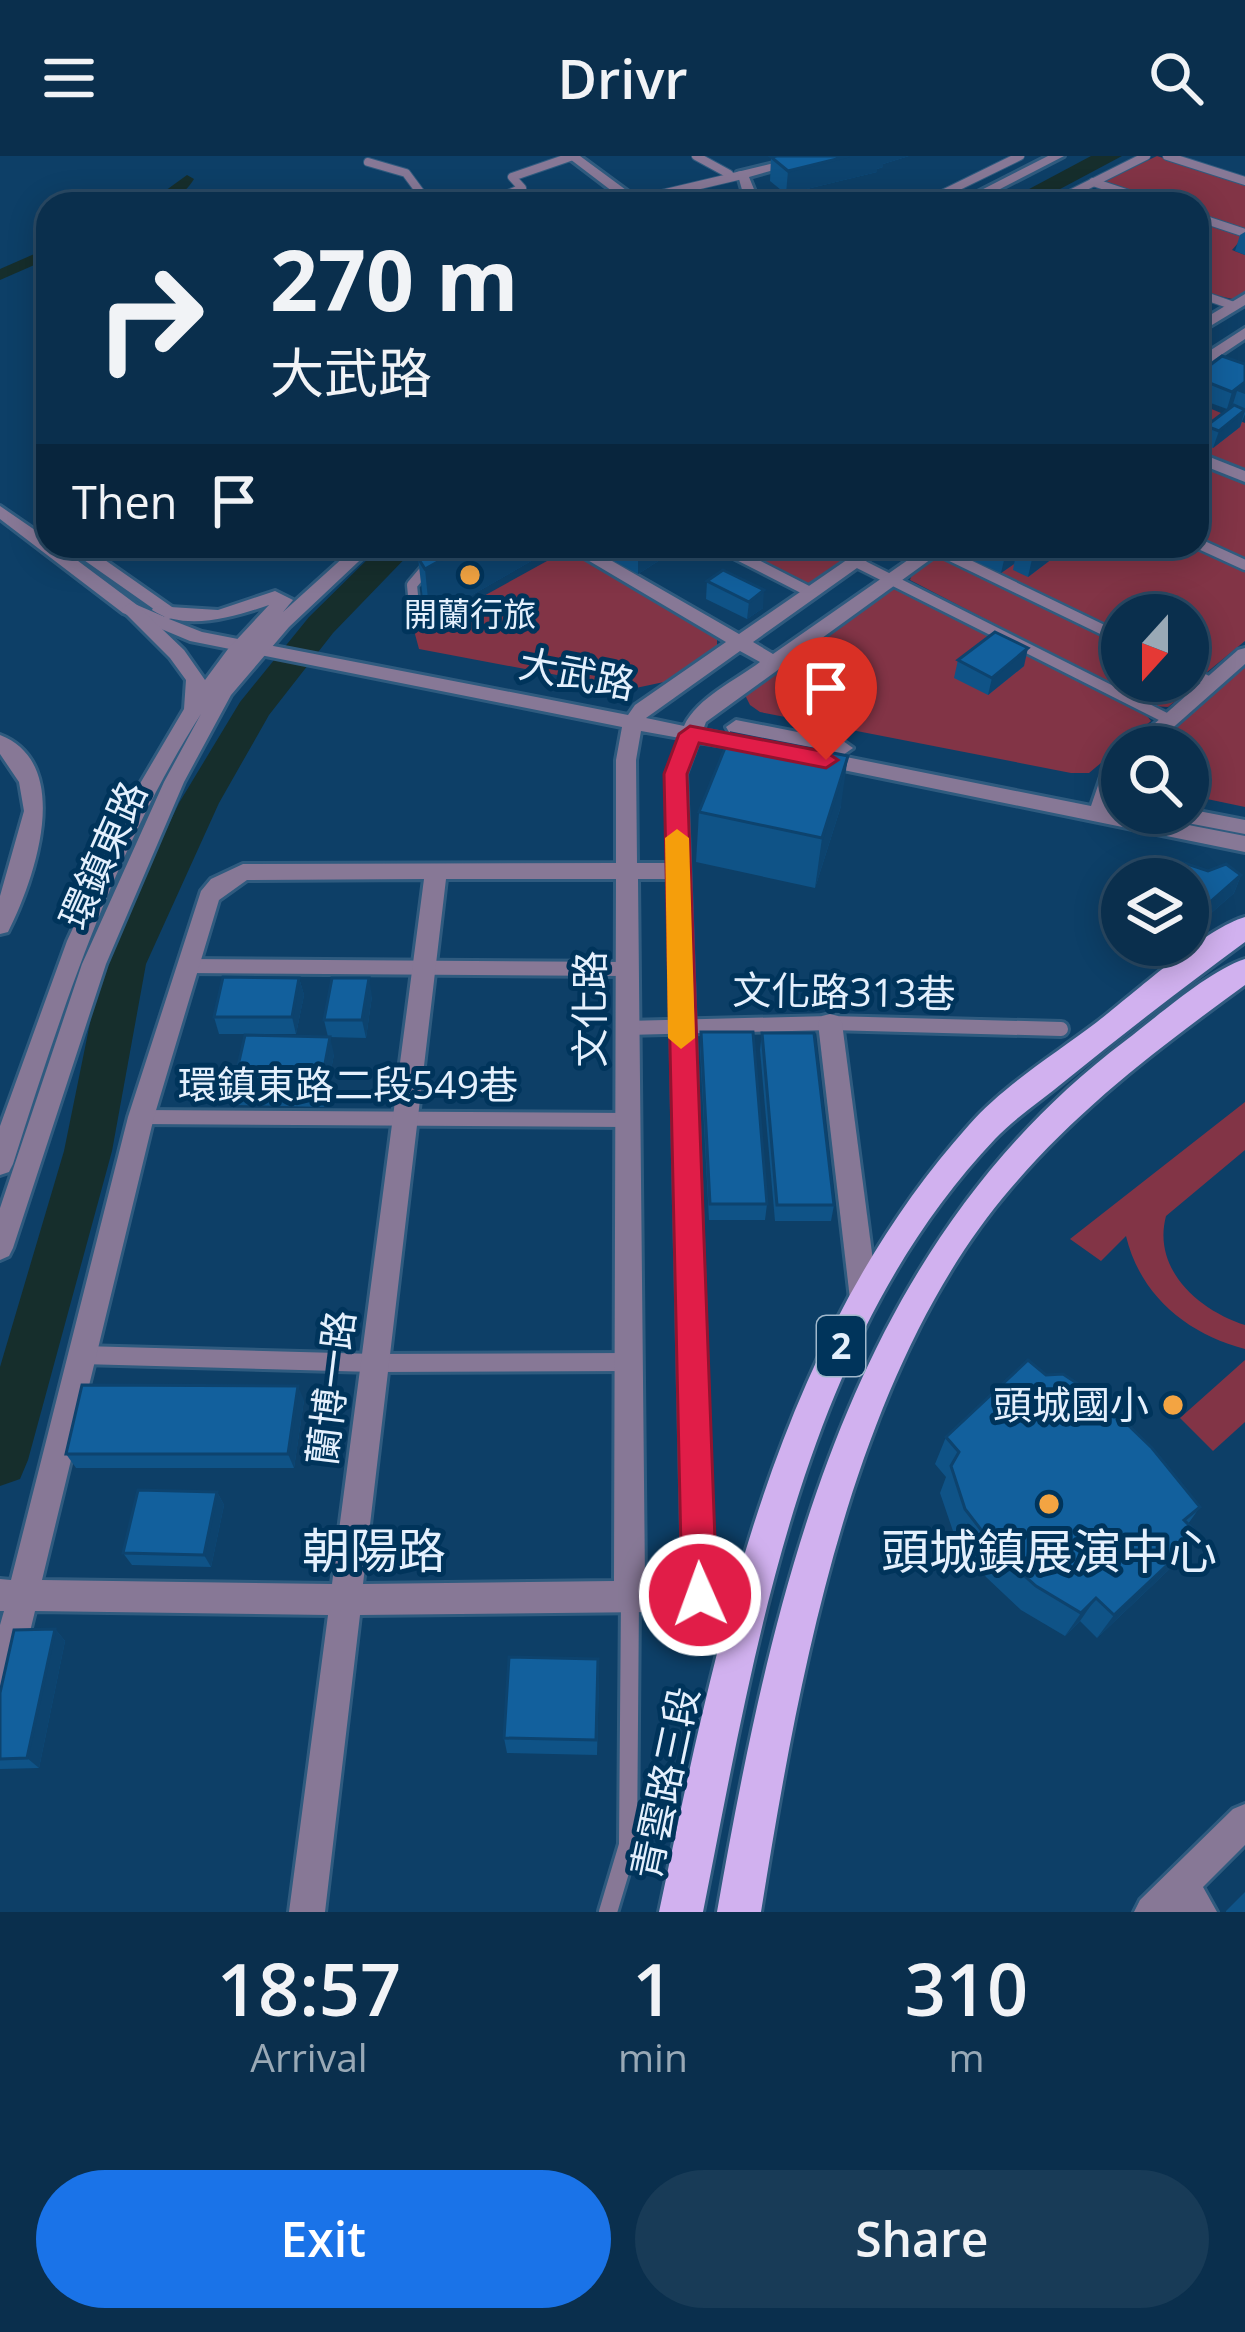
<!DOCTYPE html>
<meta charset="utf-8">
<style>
:root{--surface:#0a2f4d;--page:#183b57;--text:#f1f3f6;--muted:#99a9b6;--line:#2a4a65;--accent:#1a73e8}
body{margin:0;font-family:"Open Sans","Noto Sans TC",sans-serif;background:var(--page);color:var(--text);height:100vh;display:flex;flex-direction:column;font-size:45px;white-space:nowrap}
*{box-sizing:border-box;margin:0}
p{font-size:39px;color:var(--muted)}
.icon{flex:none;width:66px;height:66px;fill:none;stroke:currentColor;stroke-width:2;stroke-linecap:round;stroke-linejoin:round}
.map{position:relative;height:1756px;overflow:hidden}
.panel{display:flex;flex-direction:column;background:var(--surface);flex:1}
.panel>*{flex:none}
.banner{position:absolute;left:36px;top:36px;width:1173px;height:366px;border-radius:36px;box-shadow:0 6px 30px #0003,0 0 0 3px var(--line);background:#0a2f4d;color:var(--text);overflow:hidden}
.needle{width:78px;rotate:201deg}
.buttons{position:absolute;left:1101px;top:438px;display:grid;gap:24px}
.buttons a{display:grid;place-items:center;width:108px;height:108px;border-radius:50%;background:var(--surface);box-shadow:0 6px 30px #0003,0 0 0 3px var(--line);font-size:60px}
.pin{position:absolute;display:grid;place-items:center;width:102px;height:102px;color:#fff;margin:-123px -51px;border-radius:50% 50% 50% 0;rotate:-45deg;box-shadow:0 0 12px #0007}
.pin .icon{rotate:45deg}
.me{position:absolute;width:132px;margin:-66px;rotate:358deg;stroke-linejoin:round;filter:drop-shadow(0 0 9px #0008)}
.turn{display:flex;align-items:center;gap:42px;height:252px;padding:0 36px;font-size:54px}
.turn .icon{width:156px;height:156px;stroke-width:2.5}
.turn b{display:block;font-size:84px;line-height:102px}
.then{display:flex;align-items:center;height:114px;padding:0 36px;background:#0003;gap:24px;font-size:45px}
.eta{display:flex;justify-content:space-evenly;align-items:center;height:204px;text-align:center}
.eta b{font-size:72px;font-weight:600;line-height:84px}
.primary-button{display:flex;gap:24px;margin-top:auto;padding:24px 36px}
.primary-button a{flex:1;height:138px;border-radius:72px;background:var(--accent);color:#fff;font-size:48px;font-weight:600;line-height:138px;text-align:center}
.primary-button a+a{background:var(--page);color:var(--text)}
header{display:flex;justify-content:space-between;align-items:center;height:156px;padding:0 36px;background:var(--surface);font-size:54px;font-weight:600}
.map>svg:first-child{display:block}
.green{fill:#823446}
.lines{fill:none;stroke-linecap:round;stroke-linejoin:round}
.canal{fill:#162e2c;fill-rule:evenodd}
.river{fill:#162e2c;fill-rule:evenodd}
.service-far3-casing{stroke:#2f5b7f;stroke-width:10}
.service-far2-casing{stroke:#2f5b7f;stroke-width:15}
.service-far1-casing{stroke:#2f5b7f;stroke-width:20}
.service-casing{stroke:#2f5b7f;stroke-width:24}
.minor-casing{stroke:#2f5b7f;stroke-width:6}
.tertiary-casing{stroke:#2f5b7f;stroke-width:6}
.primary-casing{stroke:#2f5b7f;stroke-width:6}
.service-far3{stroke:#877896;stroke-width:8}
.service-far2{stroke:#877896;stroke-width:10}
.service-far1{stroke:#877896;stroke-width:14}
.service{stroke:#877896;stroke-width:18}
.minor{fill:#877896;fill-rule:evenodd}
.tertiary{fill:#877896;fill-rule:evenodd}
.primary{fill:#d1b1ef;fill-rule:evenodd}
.wall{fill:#0f5387}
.shaded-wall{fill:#0d436e}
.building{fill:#12609d;stroke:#0d436e;stroke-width:3}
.route{fill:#e11d48;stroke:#92132f;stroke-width:3}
.slow{fill:#f59e0b}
.poi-dot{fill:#f3a442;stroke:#00345b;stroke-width:4.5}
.labels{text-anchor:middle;stroke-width:10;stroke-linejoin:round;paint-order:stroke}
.far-poi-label{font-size:33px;fill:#e4f0fd;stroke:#00345b}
.shield{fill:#00345b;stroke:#a0b8cc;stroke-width:3}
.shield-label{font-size:36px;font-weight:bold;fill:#e4f0fd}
.street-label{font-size:39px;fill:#e4f0fd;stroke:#00345b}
.poi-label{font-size:39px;fill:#e4f0fd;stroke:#00345b;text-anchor:end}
.near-street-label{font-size:48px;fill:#e4f0fd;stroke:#00345b}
.near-poi-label{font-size:48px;fill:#e4f0fd;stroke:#00345b}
</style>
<header><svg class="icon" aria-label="menu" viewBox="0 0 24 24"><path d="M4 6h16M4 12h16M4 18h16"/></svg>Drivr<svg class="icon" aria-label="search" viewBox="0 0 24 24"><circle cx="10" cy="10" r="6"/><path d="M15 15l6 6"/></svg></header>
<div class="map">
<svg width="1245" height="1756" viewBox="0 0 1245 1756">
<rect width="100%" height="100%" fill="#0d3f67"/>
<g class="green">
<path d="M1157,0L1245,28V74L1197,60V48H1161L1102,26Z"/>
<path d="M1197,63L1245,79L1232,94L1245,99V139L1237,144L1197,135Z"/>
<path d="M1197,247L1245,267V315L1197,294Z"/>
<path d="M1197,306L1245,327V404L1197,383Z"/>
<path d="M726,390H868L820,426L806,428Z"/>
<path d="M950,390H1195L1245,413V485L1206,517L1188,511V459H1122V479L950,395Z"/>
<path d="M567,394L717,481V490L664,526L631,533L419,493L412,467L444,462Z"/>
<path d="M947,403L1122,490V525L1188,522L1194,530L1168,551L1152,550L910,424C916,407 930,404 947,403Z"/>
<path d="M897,431L1143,555L1151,565L1089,617H1071L760,556L750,549L744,537L884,433Z"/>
<path d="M1245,509V651L1188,639V591H1154Z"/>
<path d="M1245,946V994L1166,1060C1152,1113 1198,1154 1245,1169V1193C1187,1178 1140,1139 1126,1080L1101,1105L1070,1083Z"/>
<path d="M1245,1204V1266L1213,1295L1180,1262Z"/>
</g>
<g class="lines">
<g class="canal">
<path d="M187,19L194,23C183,41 167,48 147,48Z"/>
<path d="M48,92V103L0,124V113Z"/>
</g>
<g class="river">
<path d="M1091,0H1122L1032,48H1001Z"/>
<path d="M381,390H417L333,477L269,559L219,647L146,808L112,995L28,1304L20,1323L0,1330V1211L64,995L102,808L179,647L240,546L309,461Z"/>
</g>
<defs>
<g id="service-far3">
<path d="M696,0L729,18"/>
<path d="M1167,0L1245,25"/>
<path d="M368,6L406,17L429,48"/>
<path d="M1093,26L1159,48"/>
<path d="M502,48L501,41L522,32L512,21L573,0"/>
<path d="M619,48L742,19"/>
<path d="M922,48L1020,0"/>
<path d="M1050,48L1146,0"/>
<path d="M1197,61L1245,77"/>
<path d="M1197,137L1234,150"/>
</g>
<g id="service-far2">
<path d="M1197,387L1245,409"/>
<path d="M720,390L810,436"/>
<path d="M936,393L1122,483"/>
<path d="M856,406L1170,564"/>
<path d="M415,460L412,429L445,390"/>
<path d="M1188,515L1212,527"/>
</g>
<g id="service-far1">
<path d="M186,810L626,813"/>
<path d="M626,872L830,867L1061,873"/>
<path d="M141,961L626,964"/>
</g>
<g id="service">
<path d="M82,1199L374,1207L627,1206"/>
<path d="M608,1756L628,1689L630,1443"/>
</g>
<g id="minor">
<path d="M566,0H580L645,48H629Z"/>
<path d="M803,0H824L749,21L760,48H746L737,16Z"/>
<path d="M1245,138V149L1197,178V167Z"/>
<path d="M1245,172V183L1197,215V203Z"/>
<path d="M1197,296L1245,315V326L1197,307Z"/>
<path d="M0,350L48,383V390H58L137,449L165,461L64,390H85L182,458L169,463L202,476L628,559L635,549L726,486L564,390H586L739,478L867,390H888L753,486L773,498L928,390H949L706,566L703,574L765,586V596L698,586L686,618L714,1424L748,1423L759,1428L764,1439L759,1450L748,1455L360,1459L325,1756H289L328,1459L35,1455L16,1533L11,1544L0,1549V1469L4,1455H0V1423L11,1424L128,961L201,735L211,723L243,708L616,707V604L622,571L190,485L123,457L0,363ZM740,495L760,506C736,524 697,542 684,570L646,562ZM641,575L680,582L666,618L668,707H637L636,604ZM424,723L332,1428L42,1424L154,961L219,744L247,724ZM446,723H616L614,1425L363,1428ZM638,723H668L683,1424L645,1425Z"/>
<path d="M1245,492V508L1151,591H1128L1238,494Z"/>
<path d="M736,564L843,585L853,592L843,599L729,576L726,571Z"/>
<path d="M0,579C75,608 34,725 8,776L0,778V740L24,655L19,626L0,598Z"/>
<path d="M816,595L1091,650L1104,612L1122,598V619L1111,654L1245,680V696L809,607L806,602Z"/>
<path d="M1188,653L1245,664V678L1177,665L1166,658L1188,657Z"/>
<path d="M830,858L838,860L842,867L878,1143L874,1152L864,1155L854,1152L850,1143L818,867L822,860Z"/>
<path d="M1245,1648V1689L1203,1731L1217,1756H1134L1140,1744L1233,1653Z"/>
</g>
<g id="tertiary">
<path d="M1048,0H1064L971,48H954Z"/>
<path d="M356,390H375L289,471L231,539L184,626L106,808L13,1092L9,1100L0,1104V1052L82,808L164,626L201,558C113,696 62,854 13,1008L9,1016L0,1019V970L67,785L138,631L184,553L186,524L170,502L121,453L130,447L137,449L184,494L205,524L228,493L269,449C234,461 185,476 152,454L154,450L218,454L275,435L293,444L283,456Z"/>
</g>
<g id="primary">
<path d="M1245,761V786C1184,831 1124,877 1065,925C1042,944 1016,961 995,983C801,1188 756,1490 703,1756H659C718,1479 774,1187 969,969C1004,929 1055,898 1097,866C1132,839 1206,772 1245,761Z"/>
<path d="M1245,803V829C1160,891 1080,951 1011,1032C852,1217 799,1520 761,1756H717C774,1432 848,1094 1125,885C1157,861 1208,815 1245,803Z"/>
</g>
</defs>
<use href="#service-far3" class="service-far3-casing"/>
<use href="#service-far2" class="service-far2-casing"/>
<use href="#service-far1" class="service-far1-casing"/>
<use href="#service" class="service-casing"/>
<use href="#minor" class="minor-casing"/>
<use href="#tertiary" class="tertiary-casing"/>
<use href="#primary" class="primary-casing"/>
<use href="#service-far3" class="service-far3"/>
<use href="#service-far2" class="service-far2"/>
<use href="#service-far1" class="service-far1"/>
<use href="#service" class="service"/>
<use href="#minor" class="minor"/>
<use href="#tertiary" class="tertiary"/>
<use href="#primary" class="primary"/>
</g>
<g class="wall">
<path d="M777,0H909L883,8V11L877,13V16L786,38L770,25L771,1Z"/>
<path d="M1245,76V99L1235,95L1240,79Z"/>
<path d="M1245,208V258L1240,271L1213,292L1201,287L1206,270L1233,248L1227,253L1197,242V219Z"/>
<path d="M605,390H682L638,418L605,400Z"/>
<path d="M968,390H1022L1021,393L1053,402L1028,421L1013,414L1014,408L1001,417L966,401Z"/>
<path d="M554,392L430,463L424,452L418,402Z"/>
<path d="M707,425L763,452L747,463L706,443Z"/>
<path d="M958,504L1024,510L988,539L954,522Z"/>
<path d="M841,650L815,732L696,706L699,656Z"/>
<path d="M1241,719L1234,737L1192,774L1188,772V723Z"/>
<path d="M299,822L304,839L296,878H219L214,861Z"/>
<path d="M372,840L366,882L328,881L324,864Z"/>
<path d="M701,876L767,1048L765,1064H709L700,893Z"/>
<path d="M762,877L834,1049L831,1065H775L760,894Z"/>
<path d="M334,898L324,951L238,949L233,932Z"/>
<path d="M304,1244L294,1312H76L66,1298Z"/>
<path d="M946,1281L1200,1351L1188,1368L1199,1379L1179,1404L1097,1482L1080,1465L1065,1480L1021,1454L986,1421L954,1378L940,1337L946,1321L935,1308Z"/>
<path d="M217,1336L224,1349L211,1411L132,1409L123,1397Z"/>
<path d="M55,1473L65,1485L39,1612L0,1613V1537Z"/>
<path d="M599,1519L597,1599L507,1597L504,1582Z"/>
<path d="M1245,1736V1756H1226V1755Z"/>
</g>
<g class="shaded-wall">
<path d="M849,0H909L883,8V11L877,13V16L786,38L788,15Z"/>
<path d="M1207,136L1202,152L1197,157V144Z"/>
<path d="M1245,226V238L1237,235L1233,248L1227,253L1232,236Z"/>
<path d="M1245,254L1240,271L1213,292L1219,275Z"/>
<path d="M466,390H554V392L430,463L425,413Z"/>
<path d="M654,390H682L638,418V400Z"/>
<path d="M1018,390H1022L1020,398L1017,396L1014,408L1001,417L1005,400Z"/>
<path d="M1050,390H1056L1053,402L1028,421L1032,403Z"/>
<path d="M764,434L763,452L747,463L749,446Z"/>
<path d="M1028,492L1024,510L988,539L992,522Z"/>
<path d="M848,600L841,650L815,732L822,682Z"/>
<path d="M1241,719L1234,737L1192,774L1199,756Z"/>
<path d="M299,822L304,839L296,878L292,861Z"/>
<path d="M369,822L372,840L366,882L362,864Z"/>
<path d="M330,881L334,898L324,951L320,934Z"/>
<path d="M298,1230L304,1244L294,1312L288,1298Z"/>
<path d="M217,1336L224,1349L211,1411L204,1399Z"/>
<path d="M1199,1379L1179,1404L1097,1482L1114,1459Z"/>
<path d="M1096,1442L1080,1465L1065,1480L1081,1457Z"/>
<path d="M55,1473L65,1485L39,1612L27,1602Z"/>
</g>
<g class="building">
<path d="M777,0H849L788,15L771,1Z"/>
<path d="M1197,133L1207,136L1197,144Z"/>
<path d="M1222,200L1245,208V226L1232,236L1197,222V219Z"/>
<path d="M1234,249L1245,254L1219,275L1206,270Z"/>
<path d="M420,390H466L425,413L418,402Z"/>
<path d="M620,390H654L638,400Z"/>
<path d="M985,390H1018L1005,400Z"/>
<path d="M1025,390H1050L1032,403L1017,396Z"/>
<path d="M723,414L764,434L749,446L707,425Z"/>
<path d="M995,476L1028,492L992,522L958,504Z"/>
<path d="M731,577L848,600L822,682L699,656Z"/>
<path d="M1178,705L1208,715L1226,708L1241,719L1199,756L1188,750V723H1166Z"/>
<path d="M223,821L299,822L292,861H214Z"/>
<path d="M332,822H369L362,864H324Z"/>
<path d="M701,876H753L767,1048H710Z"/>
<path d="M762,877H814L834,1049H777Z"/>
<path d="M245,879L330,881L320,934L233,932Z"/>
<path d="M1028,1204L1046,1219L1063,1218L1101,1243L1152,1292L1200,1351L1184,1364L1199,1379L1114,1459L1096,1442L1081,1457L1036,1430L999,1397L965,1353L951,1310L959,1296L946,1281Z"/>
<path d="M82,1229L298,1230L288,1298H66Z"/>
<path d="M138,1334L217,1336L204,1399L123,1397Z"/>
<path d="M55,1473L27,1602L0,1603V1537L14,1474Z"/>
<path d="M509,1501L598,1503L596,1584L504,1582Z"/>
</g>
<path class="route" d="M690,570L826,596L838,604L826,612L699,587L687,618L717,1439L712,1452L700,1457L687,1452L682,1439L664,618L679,578Z"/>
<path class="slow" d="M677,673L689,682L695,882L681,893L668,882L665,682Z"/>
<g class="poi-dot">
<circle cx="470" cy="419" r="12"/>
<circle cx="1173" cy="1249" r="12"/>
<circle cx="1049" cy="1348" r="12"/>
</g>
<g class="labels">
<g class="far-poi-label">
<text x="470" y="470">開蘭行旅</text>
</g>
<rect class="shield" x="817" y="1160" width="48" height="60" rx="9"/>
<g class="shield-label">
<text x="841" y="1203">2</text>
</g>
<g class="street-label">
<text transform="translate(577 518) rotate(11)" y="14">大武路</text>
<text transform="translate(103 699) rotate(-66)" y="14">環鎮東路</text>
<text transform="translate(844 836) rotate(1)" y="14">文化路313巷</text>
<text transform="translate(590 853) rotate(-90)" y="14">文化路</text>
<text x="348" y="943">環鎮東路二段549巷</text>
<text transform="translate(331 1232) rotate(-83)" y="14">蘭博一路</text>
<text transform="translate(665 1627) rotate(-78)" y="14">青雲路三段</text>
</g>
<g class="poi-label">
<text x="1149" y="1263">頭城國小</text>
</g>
<g class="near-street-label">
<text x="374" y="1412">朝陽路</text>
</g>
<g class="near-poi-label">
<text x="1049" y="1413">頭城鎮展演中心</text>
</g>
</g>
</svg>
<div class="buttons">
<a><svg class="needle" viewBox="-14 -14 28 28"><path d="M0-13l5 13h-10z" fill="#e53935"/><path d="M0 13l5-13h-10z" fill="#99a9b6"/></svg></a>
<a><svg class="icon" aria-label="search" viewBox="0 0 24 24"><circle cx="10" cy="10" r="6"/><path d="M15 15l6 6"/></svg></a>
<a><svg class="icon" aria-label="layers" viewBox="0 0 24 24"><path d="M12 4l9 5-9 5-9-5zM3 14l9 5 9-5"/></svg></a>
</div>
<div class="pin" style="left:826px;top:604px;background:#d93025"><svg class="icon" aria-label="arrive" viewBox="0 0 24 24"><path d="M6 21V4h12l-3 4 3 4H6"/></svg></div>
<svg class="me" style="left:700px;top:1439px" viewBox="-20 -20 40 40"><circle r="17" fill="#e11d48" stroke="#fff" stroke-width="3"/><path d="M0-11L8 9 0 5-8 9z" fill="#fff"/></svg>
<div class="banner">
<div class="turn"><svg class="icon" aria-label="right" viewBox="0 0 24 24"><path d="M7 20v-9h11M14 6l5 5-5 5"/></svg><div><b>270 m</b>大武路</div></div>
<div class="then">Then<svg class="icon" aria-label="arrive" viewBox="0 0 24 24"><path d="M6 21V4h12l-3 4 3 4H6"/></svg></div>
</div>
</div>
<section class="panel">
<div class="eta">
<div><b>18:57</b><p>Arrival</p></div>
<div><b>1</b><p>min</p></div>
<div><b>310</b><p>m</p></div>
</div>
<div class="primary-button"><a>Exit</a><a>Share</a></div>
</section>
